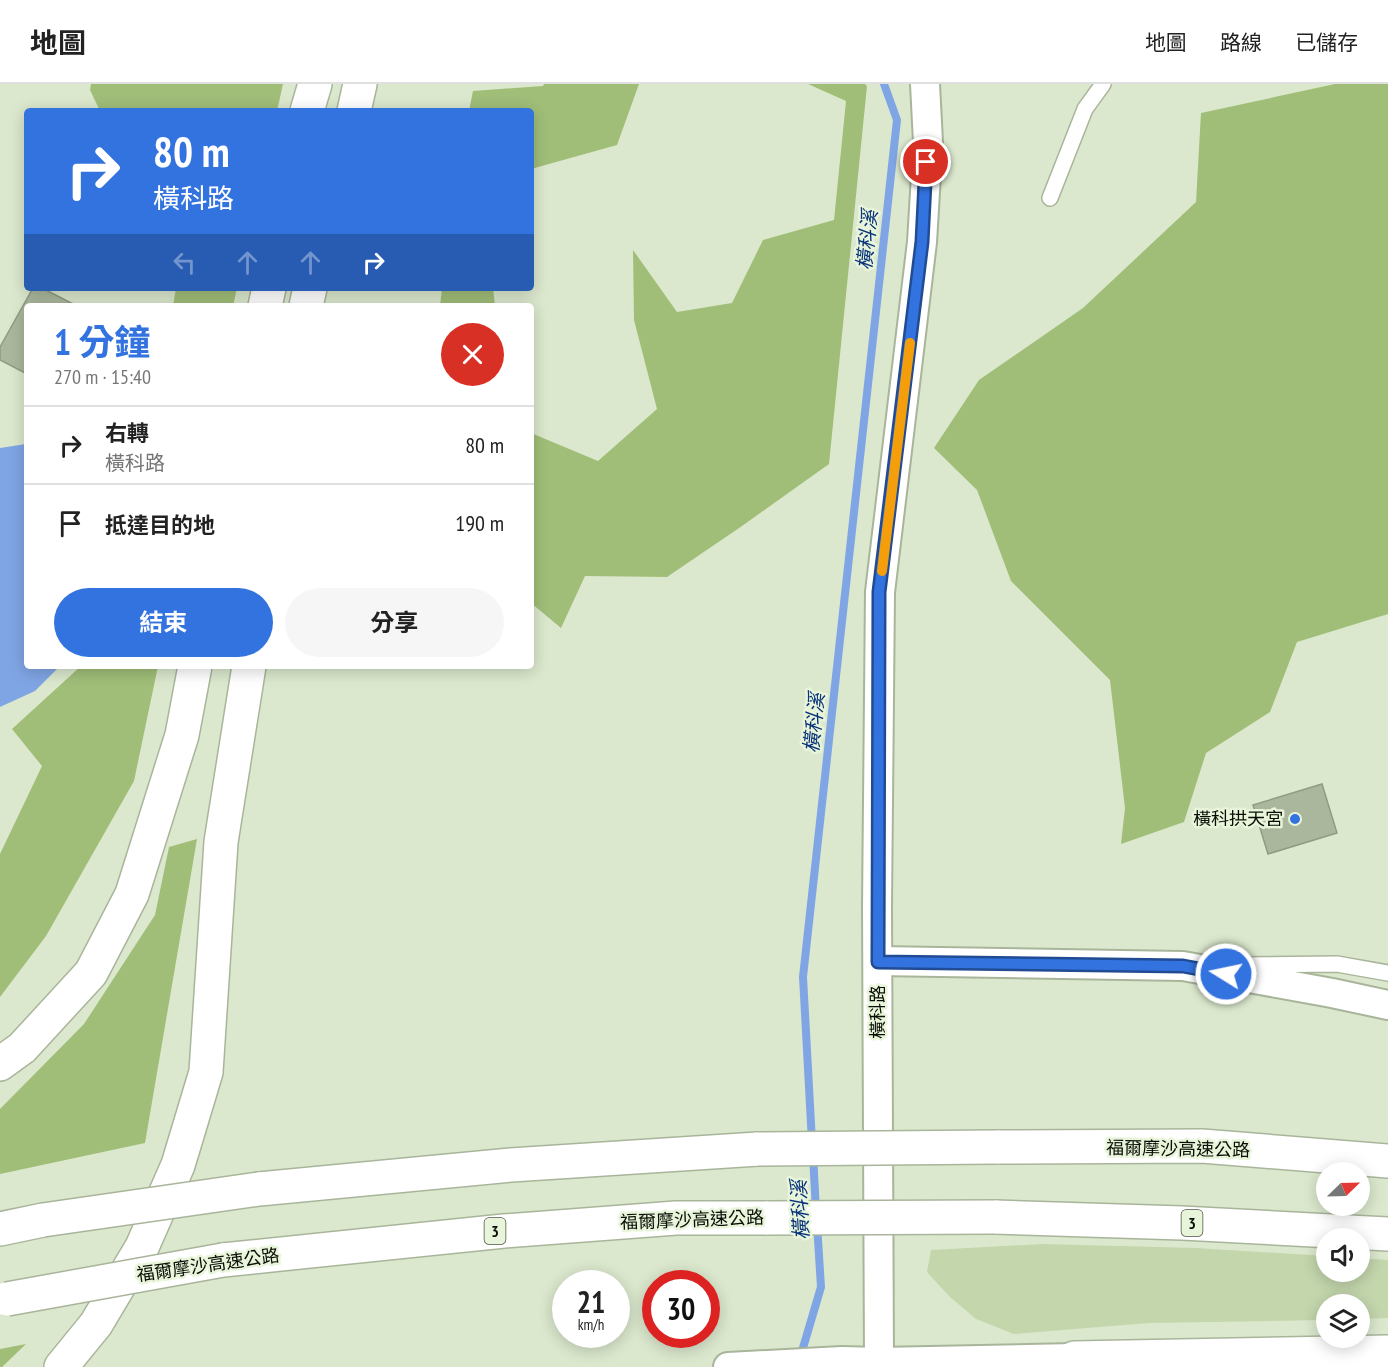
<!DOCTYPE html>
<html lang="zh-TW">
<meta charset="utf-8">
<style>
:root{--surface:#fff;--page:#f6f6f6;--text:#222;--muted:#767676;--line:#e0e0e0;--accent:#3373e0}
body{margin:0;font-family:"PT Sans Narrow","Noto Sans TC",sans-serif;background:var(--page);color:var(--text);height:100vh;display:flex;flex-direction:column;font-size:22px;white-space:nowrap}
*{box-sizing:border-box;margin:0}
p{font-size:20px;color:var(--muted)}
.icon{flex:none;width:33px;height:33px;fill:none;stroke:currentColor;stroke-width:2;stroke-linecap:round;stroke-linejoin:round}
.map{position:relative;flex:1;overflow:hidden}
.drawer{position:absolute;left:24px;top:219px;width:510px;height:366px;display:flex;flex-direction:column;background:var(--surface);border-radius:6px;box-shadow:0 3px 15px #0003}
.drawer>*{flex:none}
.banner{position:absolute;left:24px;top:24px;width:510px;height:183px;border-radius:6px;box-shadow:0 3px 15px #0003;background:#3373e0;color:#fff;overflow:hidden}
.needle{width:39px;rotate:67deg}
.buttons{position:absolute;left:1316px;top:1078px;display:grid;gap:12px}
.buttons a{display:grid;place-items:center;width:54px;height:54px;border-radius:50%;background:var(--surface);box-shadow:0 3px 15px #0003;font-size:30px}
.speed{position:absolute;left:552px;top:1186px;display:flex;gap:12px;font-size:30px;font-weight:700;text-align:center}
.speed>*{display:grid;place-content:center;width:78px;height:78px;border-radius:50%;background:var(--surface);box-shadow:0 3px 15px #0003;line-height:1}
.speed small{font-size:15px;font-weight:400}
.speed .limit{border:9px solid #d22;background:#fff;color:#111}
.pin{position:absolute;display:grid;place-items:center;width:51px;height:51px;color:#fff;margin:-26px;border:3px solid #fff;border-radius:50%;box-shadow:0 2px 6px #0007}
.me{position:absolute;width:66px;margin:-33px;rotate:280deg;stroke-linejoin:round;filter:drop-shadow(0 0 4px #0008)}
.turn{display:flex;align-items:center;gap:21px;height:126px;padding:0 30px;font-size:27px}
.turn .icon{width:78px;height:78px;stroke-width:2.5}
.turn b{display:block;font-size:42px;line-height:51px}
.lanes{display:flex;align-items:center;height:57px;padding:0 30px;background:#0003;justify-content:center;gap:30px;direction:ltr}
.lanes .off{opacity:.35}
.round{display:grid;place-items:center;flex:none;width:63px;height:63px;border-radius:32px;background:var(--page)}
.head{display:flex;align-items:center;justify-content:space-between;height:102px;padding:0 30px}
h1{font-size:36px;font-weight:700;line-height:45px;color:var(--accent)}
.primary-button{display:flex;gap:12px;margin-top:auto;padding:12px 30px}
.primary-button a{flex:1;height:69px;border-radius:36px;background:var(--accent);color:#fff;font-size:24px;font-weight:700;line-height:69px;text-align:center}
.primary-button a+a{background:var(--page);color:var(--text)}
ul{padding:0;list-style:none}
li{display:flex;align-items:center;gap:18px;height:78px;padding:0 30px;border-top:2px solid var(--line)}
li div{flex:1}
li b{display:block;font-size:22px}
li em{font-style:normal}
header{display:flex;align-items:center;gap:36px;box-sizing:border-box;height:84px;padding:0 30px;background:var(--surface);border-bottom:2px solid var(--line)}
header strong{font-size:28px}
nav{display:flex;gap:33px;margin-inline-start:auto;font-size:21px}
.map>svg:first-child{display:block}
.green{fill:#c3d6ac}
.forest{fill:#a0be78}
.water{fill:#80a5e4}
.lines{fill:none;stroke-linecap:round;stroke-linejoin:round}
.stream{stroke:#80a5e4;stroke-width:8}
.building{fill:#abb79d;stroke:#8f9b82;stroke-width:1.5}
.service-casing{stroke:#a9b59b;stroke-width:18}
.minor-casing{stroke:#a9b59b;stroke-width:32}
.motorway-casing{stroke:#a9b59b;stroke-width:36}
.service{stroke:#fff;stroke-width:15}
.minor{stroke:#fff;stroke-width:28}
.motorway{stroke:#fff;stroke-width:33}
.motorway-bridge-casing{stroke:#a9b59b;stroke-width:36;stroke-linecap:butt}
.motorway-bridge{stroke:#fff;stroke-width:33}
.route-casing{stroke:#214b92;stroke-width:15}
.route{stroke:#3373e0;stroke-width:10}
.slow{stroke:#f59e0b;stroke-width:10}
.poi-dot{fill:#3373e0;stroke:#e9f5da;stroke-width:2}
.labels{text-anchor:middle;stroke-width:5;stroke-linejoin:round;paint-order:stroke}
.shield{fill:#e9f5da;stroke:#4c5345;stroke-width:1.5}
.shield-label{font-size:16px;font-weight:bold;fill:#090d05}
.poi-label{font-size:18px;fill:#090d05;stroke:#e9f5da;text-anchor:end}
.street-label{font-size:18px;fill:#090d05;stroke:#e9f5da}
.water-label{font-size:20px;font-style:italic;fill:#08337a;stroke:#e9f5da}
</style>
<header>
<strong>地圖</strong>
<nav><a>地圖</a><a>路線</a><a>已儲存</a></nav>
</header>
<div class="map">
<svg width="1388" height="1283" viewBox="0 0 1388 1283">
<rect width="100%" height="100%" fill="#dbe8cd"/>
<path class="green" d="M1043,1160L1195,1164L1326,1172V1188H1359V1174L1388,1176V1234L1359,1235V1221H1326V1236L1149,1239L1014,1250L976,1235L949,1212L927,1188L931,1166Z"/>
<g class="forest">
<path d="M91,0H283L277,27H100L90,6Z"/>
<path d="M544,0H639L617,61L531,85V27H469L473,7L543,2Z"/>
<path d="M808,0H865L867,2L829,380L742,442L667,493L585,492L561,544L531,519V349L598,377L657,325L634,236L633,166L677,228L732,219L763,156L834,136L846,17Z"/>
<path d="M1335,0H1388V530L1297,558L1270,628L1206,669L1184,738L1121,760L1125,724L1110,596L1011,497L977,406L934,364L979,296L1083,224L1196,118L1201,29Z"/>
<path d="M176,204H237L233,222H173Z"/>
<path d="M442,204H493L495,222H440Z"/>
<path d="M81,582H158L134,697L46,852L0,913V770L42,682L12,645Z"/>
<path d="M197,755L145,1059L0,1090V1025L84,940L155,831L169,763Z"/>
<path d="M26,1260L2,1283H0V1265Z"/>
</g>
<path class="water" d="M26,360L27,582H60L35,607L0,623V364Z"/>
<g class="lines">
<g class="stream">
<path d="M812,1058L803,893L897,36L884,0"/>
<path d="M813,1071L816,1127"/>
<path d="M800,1274L821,1203L817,1140"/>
</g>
</g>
<g class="building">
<path d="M33,204H42L77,222H27V290L0,276V263Z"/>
<path d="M1322,700L1337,749L1268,770L1253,721Z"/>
</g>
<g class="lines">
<defs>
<g id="service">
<path d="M1050,114L1085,25L1103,0"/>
<path d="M1239,881L1337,880L1388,889"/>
</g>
<g id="minor">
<path d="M878,877L1183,882L1332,909L1388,921"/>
<path d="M879,1278L877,822L880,508L922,158L928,58L925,0"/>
<path d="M728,1283L842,1277L879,1278L1074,1274"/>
</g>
<g id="motorway">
<path d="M307,27L315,0"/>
<path d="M354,27L360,0"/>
<path d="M265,222L269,204"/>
<path d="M306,222L310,204"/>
<path d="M0,980L22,964L91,889L132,810L182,651L195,582"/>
<path d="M997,1063L1202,1062L1388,1077"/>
<path d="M259,1105L511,1081L758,1065"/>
<path d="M995,1133L1182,1139L1388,1150"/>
<path d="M0,1145L43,1136"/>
<path d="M223,1176L504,1147L676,1134H768"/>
<path d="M1074,1274L1388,1268"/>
<path d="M61,1283L96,1240L142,1163L178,1081L206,988L221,758L249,582"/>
</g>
</defs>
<use href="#service" class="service-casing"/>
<use href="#minor" class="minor-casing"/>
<use href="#motorway" class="motorway-casing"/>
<use href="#service" class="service"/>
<use href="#minor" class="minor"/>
<use href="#motorway" class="motorway"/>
<defs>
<g id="motorway-bridge">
<path d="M758,1065L997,1063"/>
<path d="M768,1134L995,1133"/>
<path d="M43,1136L259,1105"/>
<path d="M7,1215L223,1176"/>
</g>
</defs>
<use href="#motorway-bridge" class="motorway-bridge-casing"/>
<use href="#motorway-bridge" class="motorway-bridge"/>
</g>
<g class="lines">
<defs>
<path id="route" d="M926,78L922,158L879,508L878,878L1183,882L1226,890"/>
</defs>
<use href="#route" class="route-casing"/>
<use href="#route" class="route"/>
<path class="slow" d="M882,487L910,259"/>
</g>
<circle class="poi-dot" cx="1295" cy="735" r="6"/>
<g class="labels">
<g class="shield">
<rect x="1181.5" y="1126" width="21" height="26" rx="4.5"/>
<rect x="484.5" y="1134" width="21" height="26" rx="4.5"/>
</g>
<g class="shield-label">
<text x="1192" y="1145">3</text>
<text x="495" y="1153">3</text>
</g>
<g class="poi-label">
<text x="1283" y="741">橫科拱天宮</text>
</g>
<g class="street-label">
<text transform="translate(878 928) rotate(-90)" y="6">橫科路</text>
<text transform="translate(1178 1065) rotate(1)" y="6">福爾摩沙高速公路</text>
<text transform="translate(692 1136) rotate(-2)" y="6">福爾摩沙高速公路</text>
<text transform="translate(208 1181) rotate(-8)" y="6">福爾摩沙高速公路</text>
</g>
<g class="water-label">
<text transform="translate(867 156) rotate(-84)" y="7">橫科溪</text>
<text transform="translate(814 639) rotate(-84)" y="7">橫科溪</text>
<text transform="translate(800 1126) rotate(-93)" y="7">橫科溪</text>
</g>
</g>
</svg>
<div class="buttons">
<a><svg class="needle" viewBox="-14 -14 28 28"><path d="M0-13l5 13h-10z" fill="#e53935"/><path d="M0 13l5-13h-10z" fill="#767676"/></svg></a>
<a><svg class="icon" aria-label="sound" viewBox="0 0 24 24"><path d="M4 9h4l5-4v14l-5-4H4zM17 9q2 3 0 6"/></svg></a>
<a><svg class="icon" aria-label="layers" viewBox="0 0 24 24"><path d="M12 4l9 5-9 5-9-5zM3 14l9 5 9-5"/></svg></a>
</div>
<div class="speed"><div>21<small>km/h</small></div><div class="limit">30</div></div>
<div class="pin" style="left:926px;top:78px;background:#d93025"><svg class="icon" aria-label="arrive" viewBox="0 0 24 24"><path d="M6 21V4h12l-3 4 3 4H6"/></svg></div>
<svg class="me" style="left:1226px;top:890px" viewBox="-20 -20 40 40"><circle r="17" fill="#3373e0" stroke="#fff" stroke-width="3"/><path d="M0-11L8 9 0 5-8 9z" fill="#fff"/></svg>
<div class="banner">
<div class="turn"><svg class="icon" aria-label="right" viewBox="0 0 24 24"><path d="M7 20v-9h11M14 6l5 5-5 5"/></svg><div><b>80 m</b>橫科路</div></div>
<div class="lanes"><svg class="icon off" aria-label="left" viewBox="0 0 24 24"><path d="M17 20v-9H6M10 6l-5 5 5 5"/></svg><svg class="icon off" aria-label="ahead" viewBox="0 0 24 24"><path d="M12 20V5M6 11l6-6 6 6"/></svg><svg class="icon off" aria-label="ahead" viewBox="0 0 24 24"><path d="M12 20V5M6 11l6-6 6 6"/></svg><svg class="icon" aria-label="right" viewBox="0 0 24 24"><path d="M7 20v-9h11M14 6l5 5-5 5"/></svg></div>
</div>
<section class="drawer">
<div class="head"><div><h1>1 分鐘</h1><p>270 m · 15:40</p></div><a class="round" style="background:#d93025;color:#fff"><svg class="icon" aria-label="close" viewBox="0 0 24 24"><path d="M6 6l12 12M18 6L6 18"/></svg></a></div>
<ul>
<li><svg class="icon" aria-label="right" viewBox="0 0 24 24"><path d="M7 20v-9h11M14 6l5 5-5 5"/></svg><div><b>右轉</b><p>橫科路</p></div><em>80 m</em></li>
<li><svg class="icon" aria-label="arrive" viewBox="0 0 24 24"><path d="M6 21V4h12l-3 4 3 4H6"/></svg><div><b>抵達目的地</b></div><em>190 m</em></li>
</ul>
<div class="primary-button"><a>結束</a><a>分享</a></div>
</section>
</div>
